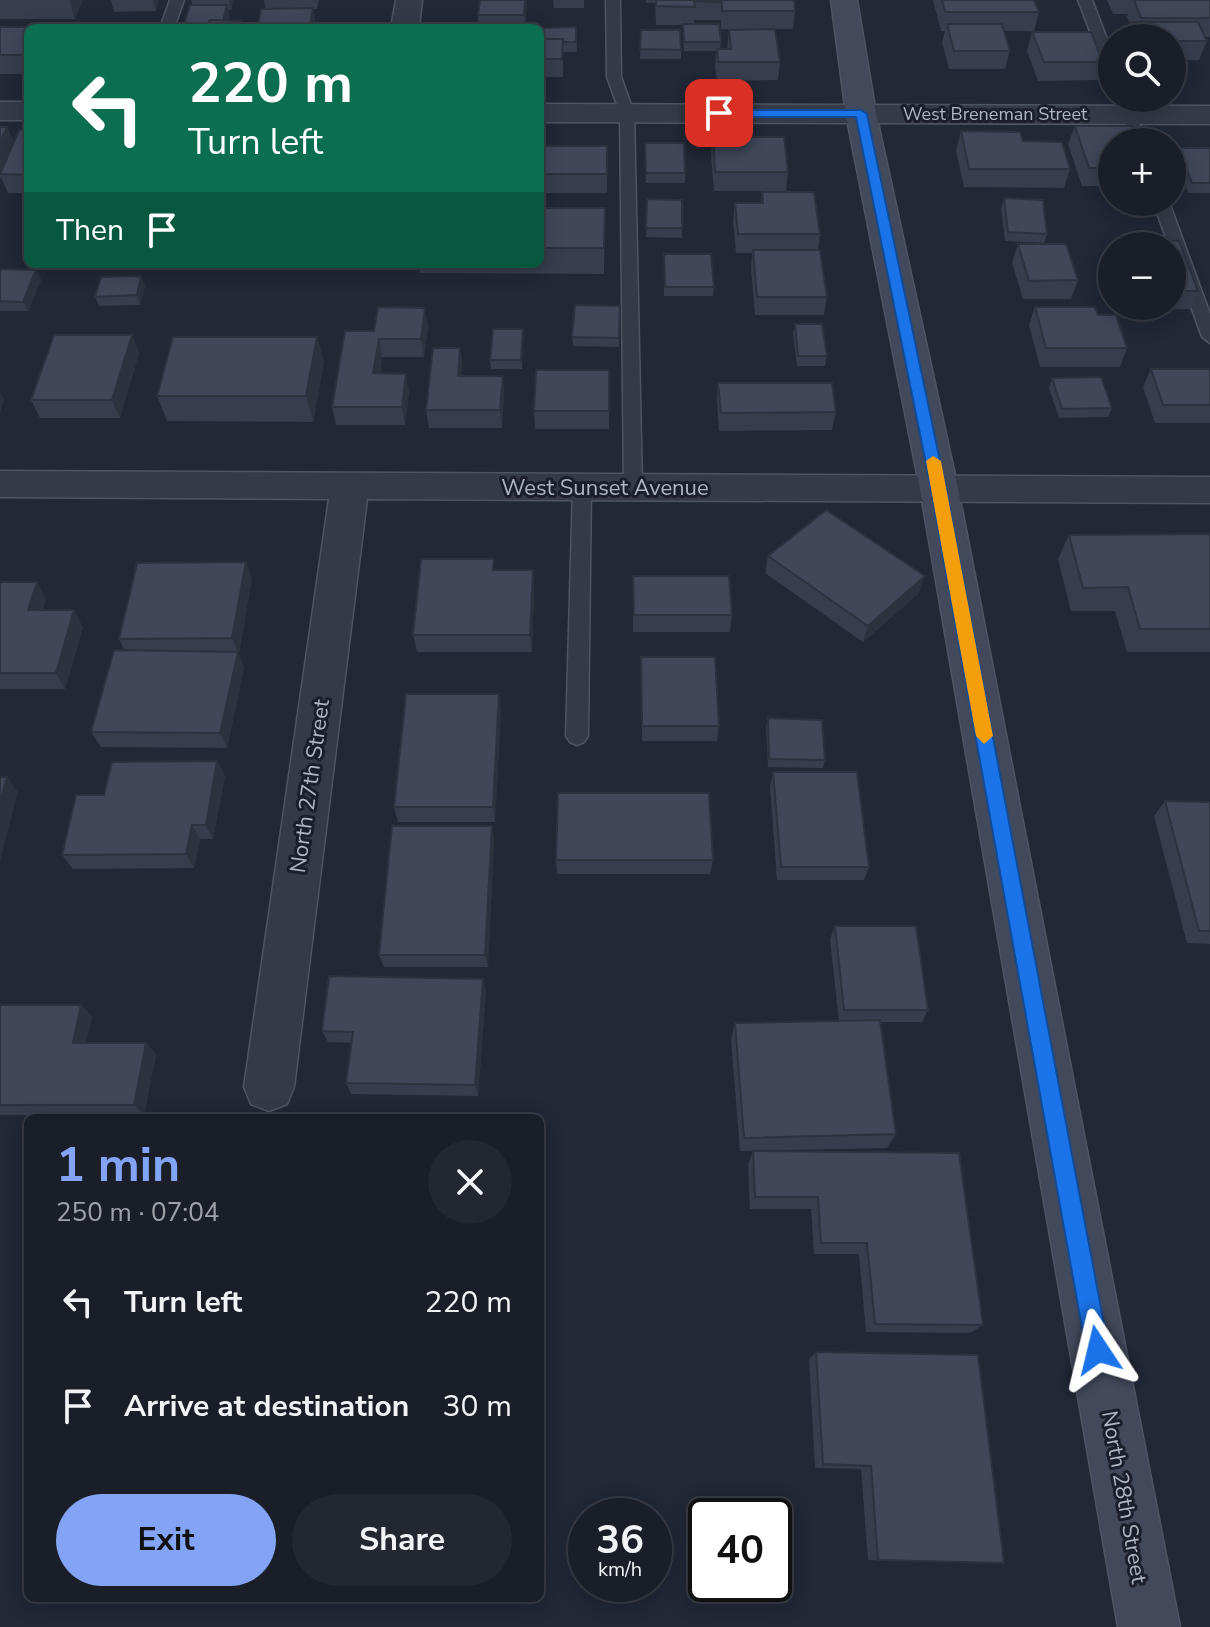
<!DOCTYPE html>
<meta charset="utf-8">
<style>
:root{--surface:#191e28;--page:#222730;--text:#f1f3f6;--muted:#9fa2a8;--line:#373c45;--accent:#83a4f4}
body{margin:0;font-family:"Nunito Sans",sans-serif;background:var(--page);color:var(--text);height:100vh;display:flex;flex-direction:column;font-size:30px;white-space:nowrap}
*{box-sizing:border-box;margin:0}
p{font-size:26px;color:var(--muted)}
.icon{flex:none;width:44px;height:44px;fill:none;stroke:currentColor;stroke-width:2;stroke-linecap:round;stroke-linejoin:round}
.map{position:relative;flex:1;overflow:hidden}
.side{position:absolute;left:24px;top:1114px;width:520px;height:488px;display:flex;flex-direction:column;background:var(--surface);border-radius:12px;box-shadow:0 4px 20px #0003,0 0 0 2px var(--line)}
.side>*{flex:none}
.top-card{position:absolute;left:24px;top:24px;width:520px;height:244px;border-radius:12px;box-shadow:0 4px 20px #0003,0 0 0 2px var(--line);background:#0b6e4f;color:#fff;overflow:hidden}
.tools{position:absolute;left:1098px;top:24px;display:grid;gap:16px}
.tools a{display:grid;place-items:center;width:88px;height:88px;border-radius:50%;background:var(--surface);box-shadow:0 4px 20px #0003,0 0 0 2px var(--line);font-size:40px}
.speed{position:absolute;left:568px;top:1498px;display:flex;gap:16px;font-size:40px;font-weight:700;text-align:center}
.speed>*{display:grid;place-content:center;width:104px;height:104px;border-radius:50%;background:var(--surface);box-shadow:0 4px 20px #0003,0 0 0 2px var(--line);line-height:1}
.speed small{font-size:20px;font-weight:400}
.speed .limit{border:4px solid #111;border-radius:12px;background:#fff;color:#111}
.pin{position:absolute;display:grid;place-items:center;width:68px;height:68px;color:#fff;margin:-34px;border-radius:16px;box-shadow:0 4px 12px #0006}
.me{position:absolute;width:88px;margin:-44px;rotate:350deg;stroke-linejoin:round;filter:drop-shadow(0 0 6px #0008)}
.turn{display:flex;align-items:center;gap:28px;height:168px;padding:0 32px;font-size:36px}
.turn .icon{width:104px;height:104px;stroke-width:2.5}
.turn b{display:block;font-size:56px;line-height:68px}
.then{display:flex;align-items:center;height:76px;padding:0 32px;background:#0003;gap:16px;font-size:30px}
.round{display:grid;place-items:center;flex:none;width:84px;height:84px;border-radius:42px;background:var(--page)}
.summary{display:flex;align-items:center;justify-content:space-between;height:136px;padding:0 32px}
h1{font-size:48px;font-weight:700;line-height:60px;color:var(--accent)}
.cta{display:flex;gap:16px;margin-top:auto;padding:16px 32px}
.cta a{flex:1;height:92px;border-radius:48px;background:var(--accent);color:#111;font-size:32px;font-weight:700;line-height:92px;text-align:center}
.cta a+a{background:var(--page);color:var(--text)}
ul{padding:0;list-style:none}
li{display:flex;align-items:center;gap:24px;height:104px;padding:0 32px}
li div{flex:1}
li b{display:block;font-size:30px}
li em{font-style:normal}
.map>svg:first-child{display:block}
.lines{fill:none;stroke-linecap:round;stroke-linejoin:round}
.lane-casing{stroke:#4e5562;stroke-width:3}
.street-casing{stroke:#4e5562;stroke-width:3}
.secondary-casing{stroke:#4e5562;stroke-width:3}
.lane{fill:#343a47;fill-rule:evenodd}
.street{fill:#343a47;fill-rule:evenodd}
.secondary{fill:#42495a;fill-rule:evenodd}
.wall{fill:#363d4d}
.shaded-wall{fill:#2c323e}
.building{fill:#3f4759;stroke:#2c323e;stroke-width:2}
.route{fill:#1a73e8;stroke:#114b97;stroke-width:2}
.slow{fill:#f59e0b}
.labels{text-anchor:middle;stroke-width:6;stroke-linejoin:round;paint-order:stroke}
.far-street-label{font-size:18px;fill:#aeb5c4;stroke:#1a1f2b}
.street-label{font-size:22px;fill:#aeb5c4;stroke:#1a1f2b}
</style>
<div class="map">
<svg width="1210" height="1627" viewBox="0 0 1210 1627">
<rect width="100%" height="100%" fill="#212836"/>
<g class="lines">
<defs>
<g id="lane">
<path d="M170,0H184L174,28H160Z"/>
<path d="M606,0H620L621,77L634,113L642,487L633,494L624,487L620,113L607,77Z"/>
<path d="M1078,0H1092L1112,52V74L1105,70Z"/>
<path d="M1116,98H1130L1146,142H1132Z"/>
<path d="M1153,202H1169L1210,314V343L1202,337L1172,254V246H1169Z"/>
<path d="M582,480L591,487L588,736L584,742L577,745L570,742L566,736L573,487Z"/>
</g>
<g id="street">
<path d="M396,0H422L419,28H391Z"/>
<rect x="0" y="102" width="28" height="18"/>
<path d="M540,104L1210,106V124L540,122Z"/>
<path d="M0,471L1210,477V503L367,499L294,1087L287,1104L269,1111L251,1104L244,1087L329,499L0,497Z"/>
</g>
<path id="secondary" d="M831,0H857L876,114L958,489L1180,1627H1118L920,489L846,114Z"/>
</defs>
<use href="#lane" class="lane-casing"/>
<use href="#street" class="street-casing"/>
<use href="#secondary" class="secondary-casing"/>
<use href="#lane" class="lane"/>
<use href="#street" class="street"/>
<use href="#secondary" class="secondary"/>
</g>
<g class="wall">
<path d="M0,0H83L75,19H0Z"/>
<path d="M111,0H159L156,11L114,12Z"/>
<path d="M191,0H234L231,10H228L229,14L228,21H241L243,27L258,28V24L266,9L264,0H319L317,9H313L315,18L313,28H184V25L193,5Z"/>
<path d="M480,0H527L525,27H479L478,15Z"/>
<path d="M553,0H584V8H554Z"/>
<path d="M646,0H794L795,11L793,29H721V20H694V24L721,42L720,49H727L729,30L780,62L778,80L717,81L715,67L716,51H684L683,25H656L655,3H646Z"/>
<path d="M933,0H1034L1039,12L1034,31H1004L1010,51L1005,69H949L942,43L945,31H941Z"/>
<path d="M1107,0H1210V37H1205L1207,41L1199,60H1172V38H1125L1130,23L1127,17L1128,14H1113Z"/>
<path d="M0,27L28,28V74H0Z"/>
<path d="M576,27L577,52H563V77H540V28Z"/>
<path d="M641,30L681,50V59H640Z"/>
<path d="M1032,32L1103,62L1097,80L1038,81L1027,51Z"/>
<path d="M1075,126L1112,142V186H1082L1068,144Z"/>
<path d="M0,127H7L14,143L28,130V193H8L1,177L0,180Z"/>
<path d="M961,131L1070,169L1064,188L964,187L956,150Z"/>
<path d="M713,137L788,172L786,191H714L711,155Z"/>
<path d="M645,143L685,173V183H646Z"/>
<rect x="540" y="146" width="67" height="47"/>
<path d="M1178,148H1210V193H1188L1174,157Z"/>
<path d="M762,192L820,234L818,250L827,297L824,315H755L751,269L752,253H736L733,221L735,203H761Z"/>
<path d="M1004,198L1047,234L1044,243L1005,241L1001,208Z"/>
<path d="M647,199L682,228V238L646,237Z"/>
<path d="M540,208H605L604,274L420,273L419,264H540Z"/>
<path d="M1142,240L1179,241L1198,291L1190,309H1151L1150,306H1172V246H1139Z"/>
<path d="M1018,244L1078,280L1071,299H1023L1012,263Z"/>
<path d="M664,254L714,287L713,296H664Z"/>
<path d="M0,269L36,270L41,280L28,311H0Z"/>
<path d="M145,286L140,305L99,306L95,297Z"/>
<path d="M620,306L619,347L573,346L572,337Z"/>
<path d="M1035,307L1098,315L1127,348L1120,367H1040L1029,325Z"/>
<path d="M795,324L827,356L825,366H797L793,333Z"/>
<path d="M428,326L424,357H382L380,373L409,392L405,425H336L332,407L374,331Z"/>
<path d="M523,329L522,369H491L490,360Z"/>
<path d="M132,335L139,353L120,418H40L31,400Z"/>
<path d="M317,337L324,362L313,422L167,421L157,396Z"/>
<path d="M460,348L462,366L461,376H503L504,394L502,428H429L426,410Z"/>
<path d="M1151,369H1210V423H1155L1143,387Z"/>
<path d="M609,370V429H535L534,411Z"/>
<path d="M1052,378L1112,408L1108,417L1059,418L1049,388Z"/>
<path d="M718,383L836,412L832,430L719,431L717,401Z"/>
<path d="M1210,534V652H1127L1115,611H1071L1058,559L1069,535Z"/>
<path d="M768,556L919,593L863,642L765,573Z"/>
<path d="M495,570H533L534,587L532,652H417L413,635Z"/>
<path d="M633,576L732,615L730,632H633Z"/>
<path d="M252,578L239,654L244,668L227,748L101,747L91,732L124,650L119,639Z"/>
<path d="M0,582L46,599L43,610L83,627L65,689H0Z"/>
<path d="M641,657L719,726L717,741H642Z"/>
<path d="M501,710L495,822H398L394,807Z"/>
<path d="M768,718L825,760L823,768L768,767L766,726Z"/>
<path d="M217,761L225,776L213,839H200L194,868L73,869L62,855L104,795Z"/>
<path d="M773,772L869,867L864,880H777L770,787Z"/>
<path d="M1165,801L1210,802V944L1187,943L1154,816Z"/>
<path d="M492,826L494,841L488,967H384L379,955Z"/>
<path d="M556,860H713L710,874H557Z"/>
<path d="M835,926L928,1010L922,1022H880L896,1134L887,1148L740,1151L731,1039L735,1023L839,1021L830,939Z"/>
<path d="M486,991L478,1096L351,1094L346,1083L351,1043L328,1042L322,1031Z"/>
<path d="M0,1005H81L92,1016L86,1043H146L156,1054L144,1115H0Z"/>
<path d="M753,1151L959,1153L983,1325L970,1333L866,1332L859,1254H814L811,1209H750L748,1164Z"/>
<path d="M816,1352L1004,1563L868,1560L861,1469L815,1468L809,1359Z"/>
</g>
<g class="shaded-wall">
<path d="M69,0H83L75,19Z"/>
<path d="M153,0H159L156,11Z"/>
<path d="M229,0H234L231,10Z"/>
<path d="M525,0H527L525,28L524,15Z"/>
<path d="M227,5L229,14L226,28L222,24Z"/>
<path d="M313,8L315,18L313,28H310V24Z"/>
<path d="M7,127L15,145L0,174V143Z"/>
<path d="M36,270L41,280L28,311L23,302Z"/>
<path d="M141,276L145,286L140,305L137,295Z"/>
<path d="M425,308L428,326L424,357L421,339Z"/>
<path d="M132,335L139,353L120,418L112,400Z"/>
<path d="M317,337L324,362L313,422L306,396Z"/>
<path d="M379,339L382,357L377,391L373,373Z"/>
<path d="M460,348L462,366L460,394L458,376Z"/>
<path d="M406,374L409,392L405,425L402,407Z"/>
<path d="M503,376L504,394L502,428L500,410Z"/>
<path d="M0,392L4,399L0,414Z"/>
<path d="M246,562L252,578L239,654L244,668L227,748L220,733L238,652L232,638Z"/>
<path d="M533,570L534,587L532,652L530,635Z"/>
<path d="M925,576L919,593L863,642L868,626Z"/>
<path d="M37,582L46,599L38,627L28,610Z"/>
<path d="M74,610L83,627L65,689L56,673Z"/>
<path d="M499,694L501,710L495,822L493,807Z"/>
<path d="M217,761L225,776L213,839L206,825Z"/>
<path d="M7,777L18,792L0,862V803Z"/>
<path d="M192,825L200,839L194,868L186,854Z"/>
<path d="M492,826L494,841L488,967L485,955Z"/>
<path d="M483,979L486,991L478,1096L475,1085Z"/>
<path d="M81,1005L92,1016L84,1054L73,1043Z"/>
<path d="M146,1043L156,1054L144,1115L134,1105Z"/>
</g>
<g class="building">
<path d="M480,0H525L524,15H478Z"/>
<path d="M656,0H794L795,11H722V2L694,1L695,7L656,6Z"/>
<path d="M942,0H1034L1039,12H945Z"/>
<path d="M1134,0H1210V18H1141Z"/>
<path d="M190,5H227L223,21L210,20L208,24L184,25Z"/>
<path d="M313,8L310,24H258L261,9Z"/>
<path d="M210,20L241,21L239,27L276,28H207Z"/>
<path d="M1130,22H1198L1207,41H1172V38H1136Z"/>
<path d="M683,24H719L721,42H684Z"/>
<path d="M947,24H1002L1010,51H954Z"/>
<path d="M0,27H43L28,28V55H0Z"/>
<path d="M475,27H528L475,28Z"/>
<path d="M576,27V42H563V39H540V28H537Z"/>
<path d="M775,29L780,62H718L717,49H731L729,30Z"/>
<path d="M641,30H680L681,50L640,49Z"/>
<path d="M1032,32H1091L1103,62H1044Z"/>
<path d="M540,39H563L562,59H540Z"/>
<path d="M1075,126H1132L1138,142H1112V168H1089Z"/>
<path d="M0,127H7L0,143Z"/>
<path d="M19,130H28V175L0,174Z"/>
<path d="M961,131L1020,132L1023,141L1062,142L1070,169H969Z"/>
<path d="M713,137H784L788,172H715Z"/>
<path d="M645,143H684L685,173H646Z"/>
<rect x="540" y="146" width="67" height="28"/>
<path d="M1178,148H1210V183H1192Z"/>
<path d="M762,192H814L820,234H738L735,203H763Z"/>
<path d="M1004,198L1043,200L1047,234L1008,232Z"/>
<path d="M647,199L682,200V228H646Z"/>
<path d="M540,208H605L604,248H540Z"/>
<path d="M1142,240L1179,241L1198,291H1172V246H1143Z"/>
<path d="M1018,244H1066L1078,280L1029,281Z"/>
<path d="M753,250H820L827,297H757Z"/>
<path d="M664,254H711L714,287H665Z"/>
<path d="M0,269L36,270L23,302L0,301Z"/>
<path d="M141,276L137,295L95,297L101,277Z"/>
<path d="M575,305L620,306L619,338L572,337Z"/>
<path d="M378,307L425,308L421,339H379L373,373L406,374L402,407H332L345,331H374Z"/>
<path d="M1035,307H1095L1098,315H1116L1127,348H1046Z"/>
<path d="M795,324H822L827,356H798Z"/>
<path d="M493,329H523L521,360H490Z"/>
<path d="M54,335H132L112,400H31Z"/>
<path d="M173,337H317L306,396H157Z"/>
<path d="M433,348H460L458,376H503L500,410H426Z"/>
<path d="M1151,369H1210V405H1163Z"/>
<path d="M536,370H609V411H534Z"/>
<path d="M1101,377L1112,408L1062,409L1052,378Z"/>
<path d="M718,383H832L836,412L721,413Z"/>
<path d="M826,510L925,576L868,626L768,556Z"/>
<path d="M1210,534V629H1140L1128,587L1083,588L1069,535Z"/>
<path d="M421,559H494L493,570H533L530,635H413Z"/>
<path d="M246,562L232,638L119,639L137,563Z"/>
<path d="M633,576H729L732,615H634Z"/>
<path d="M0,582H37L28,610H74L56,673H0Z"/>
<path d="M114,650L238,652L220,733L91,732Z"/>
<path d="M641,657H715L719,726H642Z"/>
<path d="M406,694H499L493,807H394Z"/>
<path d="M768,718L822,720L825,760L769,759Z"/>
<path d="M217,761L206,825H192L186,854L62,855L76,795H104L112,762Z"/>
<path d="M773,772H857L869,867H781Z"/>
<path d="M0,777H7L0,803Z"/>
<path d="M558,793H709L713,860H556Z"/>
<path d="M1165,801L1210,802V931H1199Z"/>
<path d="M392,826H492L485,955H379Z"/>
<path d="M835,926H916L928,1010H844Z"/>
<path d="M329,976L483,979L475,1085L346,1083L353,1032L322,1031Z"/>
<path d="M0,1005H81L73,1043H146L134,1105H0Z"/>
<path d="M880,1020L896,1134L744,1138L735,1023Z"/>
<path d="M753,1151L959,1153L983,1325L875,1324L867,1243H821L818,1197H755Z"/>
<path d="M816,1352L978,1355L1004,1563L878,1560L871,1466L823,1464Z"/>
</g>
<path class="route" d="M861,110L867,114L946,489L1109,1350L1106,1358L1098,1361L1090,1358L1086,1350L931,489L856,117H719L713,113L719,110Z"/>
<path class="slow" d="M933,456L941,461L993,736L984,744L976,736L926,461Z"/>
<g class="labels">
<g class="far-street-label">
<text x="995" y="120">West Breneman Street</text>
</g>
<g class="street-label">
<text x="605" y="495">West Sunset Avenue</text>
<text transform="translate(309 786) rotate(-82)" y="8">North 27th Street</text>
<text transform="translate(1125 1497) rotate(80)" y="8">North 28th Street</text>
</g>
</g>
</svg>
<div class="tools">
<a><svg class="icon" aria-label="search" viewBox="0 0 24 24"><circle cx="10" cy="10" r="6"/><path d="M15 15l6 6"/></svg></a>
<a>+</a>
<a>−</a>
</div>
<div class="speed"><div>36<small>km/h</small></div><div class="limit">40</div></div>
<div class="pin" style="left:719px;top:113px;background:#d93025"><svg class="icon" aria-label="arrive" viewBox="0 0 24 24"><path d="M6 21V4h12l-3 4 3 4H6"/></svg></div>
<svg class="me" style="left:1098px;top:1350px" viewBox="-20 -20 40 40"><path d="M0-17L14 15 0 8-14 15z" fill="#1a73e8" stroke="#fff" stroke-width="4"/></svg>
<div class="top-card">
<div class="turn"><svg class="icon" aria-label="left" viewBox="0 0 24 24"><path d="M17 20v-9H6M10 6l-5 5 5 5"/></svg><div><b>220 m</b>Turn left</div></div>
<div class="then">Then<svg class="icon" aria-label="arrive" viewBox="0 0 24 24"><path d="M6 21V4h12l-3 4 3 4H6"/></svg></div>
</div>
<section class="side">
<div class="summary"><div><h1>1 min</h1><p>250 m · 07:04</p></div><a class="round"><svg class="icon" aria-label="close" viewBox="0 0 24 24"><path d="M6 6l12 12M18 6L6 18"/></svg></a></div>
<ul>
<li><svg class="icon" aria-label="left" viewBox="0 0 24 24"><path d="M17 20v-9H6M10 6l-5 5 5 5"/></svg><div><b>Turn left</b></div><em>220 m</em></li>
<li><svg class="icon" aria-label="arrive" viewBox="0 0 24 24"><path d="M6 21V4h12l-3 4 3 4H6"/></svg><div><b>Arrive at destination</b></div><em>30 m</em></li>
</ul>
<div class="cta"><a>Exit</a><a>Share</a></div>
</section>
</div>
